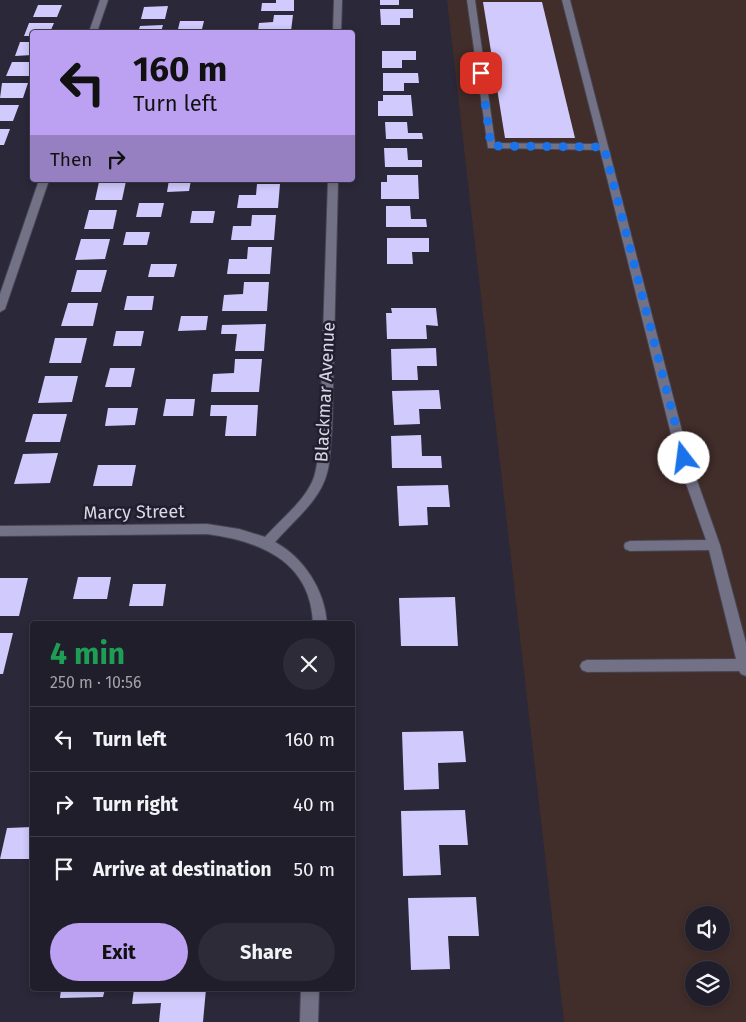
<!DOCTYPE html>
<meta charset="utf-8">
<style>
:root{--surface:#201e2b;--page:#2d2b37;--text:#f1f3f6;--muted:#a2a2a9;--line:#3d3c47;--accent:#bca0f2}
body{margin:0;font-family:"Fira Sans",sans-serif;background:var(--page);color:var(--text);height:100vh;display:flex;flex-direction:column;font-size:19px;white-space:nowrap}
*{box-sizing:border-box;margin:0}
p{font-size:16px;color:var(--muted)}
.icon{flex:none;width:28px;height:28px;fill:none;stroke:currentColor;stroke-width:2;stroke-linecap:round;stroke-linejoin:round}
.map{position:relative;flex:1;overflow:hidden}
.side{position:absolute;left:30px;top:621px;width:325px;height:370px;display:flex;flex-direction:column;background:var(--surface);border-radius:5px;box-shadow:0 2px 8px #0003,0 0 0 1px var(--line)}
.side>*{flex:none}
.top-card{position:absolute;left:30px;top:30px;width:325px;height:152px;border-radius:5px;box-shadow:0 2px 8px #0003,0 0 0 1px var(--line);background:#bca0f2;color:#111;overflow:hidden}
.buttons{position:absolute;left:685px;top:906px;display:grid;gap:10px}
.buttons a{display:grid;place-items:center;width:45px;height:45px;border-radius:50%;background:var(--surface);box-shadow:0 2px 8px #0003,0 0 0 1px var(--line);font-size:25px}
.pin{position:absolute;display:grid;place-items:center;width:42px;height:42px;color:#fff;margin:-21px;border-radius:10px;box-shadow:0 2px 8px #0006}
.me{position:absolute;width:55px;margin:-28px;rotate:345deg;stroke-linejoin:round;filter:drop-shadow(0 0 4px #0008)}
.turn{display:flex;align-items:center;gap:18px;height:105px;padding:0 20px;font-size:22px}
.turn .icon{width:65px;height:65px;stroke-width:2.5}
.turn b{display:block;font-size:35px;line-height:42px}
.then{display:flex;align-items:center;height:48px;padding:0 20px;background:#0003;gap:10px;font-size:19px}
.round{display:grid;place-items:center;flex:none;width:52px;height:52px;border-radius:26px;background:var(--page)}
.summary{display:flex;align-items:center;justify-content:space-between;height:85px;padding:0 20px}
h1{font-size:30px;font-weight:700;line-height:38px;color:#1e9e55}
.cta{display:flex;gap:10px;margin-top:auto;padding:10px 20px}
.cta a{flex:1;height:58px;border-radius:30px;background:var(--accent);color:#111;font-size:20px;font-weight:700;line-height:58px;text-align:center}
.cta a+a{background:var(--page);color:var(--text)}
ul{padding:0;list-style:none}
li{display:flex;align-items:center;gap:15px;height:65px;padding:0 20px;border-top:1px solid var(--line)}
li div{flex:1}
li b{display:block;font-size:19px}
li em{font-style:normal}
.map>svg:first-child{display:block}
.industrial{fill:#412d2a;fill-rule:evenodd}
.building{fill:#d0cafd}
.lines{fill:none;stroke-linecap:round;stroke-linejoin:round}
.lane-casing{stroke:#464553;stroke-width:2}
.street-casing{stroke:#464553;stroke-width:2}
.lane{fill:#737185;fill-rule:evenodd}
.street{fill:#737185;fill-rule:evenodd}
.route{stroke:#1a73e8;stroke-width:9;stroke-dasharray:0 16.2}
.labels{text-anchor:middle;stroke-width:5;stroke-linejoin:round;paint-order:stroke}
.street-label{font-size:18px;fill:#d9d8e4;stroke:#211f2f}
</style>
<div class="map">
<svg width="746" height="1022" viewBox="0 0 746 1022">
<rect width="100%" height="100%" fill="#2a2839"/>
<path class="industrial" d="M447,0H746V1022H564ZM694,915H721V942H694ZM694,970H721V998H694Z"/>
<g class="building">
<path d="M276,0H294V11H261L262,3H276Z"/>
<rect x="380" y="0" width="19" height="5"/>
<path d="M483,2H542L575,138H505Z"/>
<path d="M38,5H62L57,17H33Z"/>
<path d="M168,6L165,19H141L144,7Z"/>
<path d="M380,9H413V18H400V25H381Z"/>
<path d="M274,15H293L291,31H258L259,23L273,22Z"/>
<path d="M180,21H204L202,29H178Z"/>
<path d="M29,23H54L50,32H32V36H24Z"/>
<path d="M163,25L161,32H138L140,26Z"/>
<path d="M20,42H32V55L15,56Z"/>
<path d="M382,51H416V60H402V68H382Z"/>
<path d="M12,62H32V76H6Z"/>
<path d="M383,73H418L419,83H404V91H383Z"/>
<path d="M2,83H28L23,98H0Z"/>
<path d="M383,95H411L413,116H378V101H383Z"/>
<path d="M0,105H19L13,121H0Z"/>
<path d="M385,122H407L408,133H422L423,139H386Z"/>
<path d="M0,129H10L4,145H0Z"/>
<path d="M384,148H407L408,160H422V167H385Z"/>
<path d="M387,175H418L419,199H381V182H387Z"/>
<path d="M169,180H191L189,191L167,192Z"/>
<path d="M126,181L122,200H95L99,182Z"/>
<path d="M257,184H280L278,208H237L239,195H256Z"/>
<path d="M139,203H164L161,217H136Z"/>
<path d="M386,206H410L411,219H426L427,227H386Z"/>
<path d="M89,210H117L113,229H84Z"/>
<path d="M192,211H215L213,223H190Z"/>
<path d="M252,215H276L274,240H231L233,226H251Z"/>
<path d="M126,232H150L147,245H123Z"/>
<path d="M387,238H429V252H412L413,264H387Z"/>
<path d="M81,239H110L105,259L75,260Z"/>
<path d="M248,247H272L270,274H227L229,259H247Z"/>
<path d="M151,264H177L174,277H148Z"/>
<path d="M77,270H107L101,292H71Z"/>
<path d="M244,282H269L267,311H222L224,295L243,294Z"/>
<path d="M127,296H154L152,310H124Z"/>
<path d="M68,303H98L93,326H61Z"/>
<path d="M391,308H436L438,326L426,325L427,339H387L386,313H392Z"/>
<path d="M181,316H208L206,330L178,331Z"/>
<path d="M266,324L264,351H235L237,334H221L222,325Z"/>
<path d="M116,331H144L141,346H113Z"/>
<path d="M55,338H87L81,363H49Z"/>
<path d="M436,348L437,366H417L418,380H392L391,349Z"/>
<path d="M235,359H262L259,392H211L213,374L234,373Z"/>
<path d="M110,368H135L131,387H105Z"/>
<path d="M45,376H78L72,402L38,403Z"/>
<path d="M439,390L441,409H419L420,424L394,425L392,391Z"/>
<path d="M166,399H195L193,416H163Z"/>
<path d="M211,405H258L256,436H225L227,416H210Z"/>
<path d="M108,408H138L135,425L105,426Z"/>
<path d="M33,414H67L60,442H25Z"/>
<path d="M421,435L422,456H441L442,468H392L391,436Z"/>
<path d="M58,453L50,483L14,484L23,454Z"/>
<path d="M98,465H136L132,486H93Z"/>
<path d="M448,485L450,507H427L428,525L399,526L397,486Z"/>
<path d="M78,577H111L107,599H73Z"/>
<path d="M0,578H28L19,616H0Z"/>
<path d="M133,584H166L163,606H129Z"/>
<path d="M455,597L458,646H401L399,598Z"/>
<path d="M0,633H13L3,674H0Z"/>
<path d="M463,731L466,762L438,763L439,789L404,790L402,732Z"/>
<path d="M465,810L468,845H439L441,875L403,876L401,811Z"/>
<path d="M32,827V859H0L7,828Z"/>
<path d="M476,897L479,936H448L450,969L411,970L408,898Z"/>
<path d="M61,989H105L103,997L60,998Z"/>
<path d="M134,989H206L203,1022H159L161,1003L132,1004Z"/>
</g>
<g class="lines">
<defs>
<path id="lane" d="M467,0H475L495,143L599,144L562,0H570L689,458L720,545L746,643V676L741,674L739,671L587,672L582,670L580,666L582,662L587,660L736,659L709,550L630,551L625,549L624,546L625,543L630,541L706,540L677,458L600,150L488,148Z"/>
<g id="street">
<path d="M100,0H108L97,32H89Z"/>
<path d="M334,0H342L341,32H333Z"/>
<path d="M39,180H49L5,309L0,312V294Z"/>
<path d="M328,180H338L332,430C330,444 331,459 327,473C320,501 293,521 275,542C304,558 325,590 327,624H313C311,561 260,541 207,534L0,536V526L207,524L239,529L265,537C281,519 306,500 314,477C319,462 318,445 320,430Z"/>
<path d="M301,989H319L318,1022H300Z"/>
</g>
</defs>
<use href="#lane" class="lane-casing"/>
<use href="#street" class="street-casing"/>
<use href="#lane" class="lane"/>
<use href="#street" class="street"/>
</g>
<g class="lines">
<path class="route" d="M481,73L491,146L604,147L684,458"/>
</g>
<g class="labels">
<g class="street-label">
<text transform="translate(325 392) rotate(-87)" y="6">Blackmar Avenue</text>
<text transform="translate(134 512) rotate(-1)" y="6">Marcy Street</text>
</g>
</g>
</svg>
<div class="buttons">
<a><svg class="icon" aria-label="sound" viewBox="0 0 24 24"><path d="M4 9h4l5-4v14l-5-4H4zM17 9q2 3 0 6"/></svg></a>
<a><svg class="icon" aria-label="layers" viewBox="0 0 24 24"><path d="M12 4l9 5-9 5-9-5zM3 14l9 5 9-5"/></svg></a>
</div>
<div class="pin" style="left:481px;top:73px;background:#d93025"><svg class="icon" aria-label="arrive" viewBox="0 0 24 24"><path d="M6 21V4h12l-3 4 3 4H6"/></svg></div>
<svg class="me" style="left:684px;top:458px" viewBox="-20 -20 40 40"><circle r="19" fill="#fff"/><path d="M0-13L10 11 0 6-10 11z" fill="#1a73e8"/></svg>
<div class="top-card">
<div class="turn"><svg class="icon" aria-label="left" viewBox="0 0 24 24"><path d="M17 20v-9H6M10 6l-5 5 5 5"/></svg><div><b>160 m</b>Turn left</div></div>
<div class="then">Then<svg class="icon" aria-label="right" viewBox="0 0 24 24"><path d="M7 20v-9h11M14 6l5 5-5 5"/></svg></div>
</div>
<section class="side">
<div class="summary"><div><h1>4 min</h1><p>250 m · 10:56</p></div><a class="round"><svg class="icon" aria-label="close" viewBox="0 0 24 24"><path d="M6 6l12 12M18 6L6 18"/></svg></a></div>
<ul>
<li><svg class="icon" aria-label="left" viewBox="0 0 24 24"><path d="M17 20v-9H6M10 6l-5 5 5 5"/></svg><div><b>Turn left</b></div><em>160 m</em></li>
<li><svg class="icon" aria-label="right" viewBox="0 0 24 24"><path d="M7 20v-9h11M14 6l5 5-5 5"/></svg><div><b>Turn right</b></div><em>40 m</em></li>
<li><svg class="icon" aria-label="arrive" viewBox="0 0 24 24"><path d="M6 21V4h12l-3 4 3 4H6"/></svg><div><b>Arrive at destination</b></div><em>50 m</em></li>
</ul>
<div class="cta"><a>Exit</a><a>Share</a></div>
</section>
</div>
